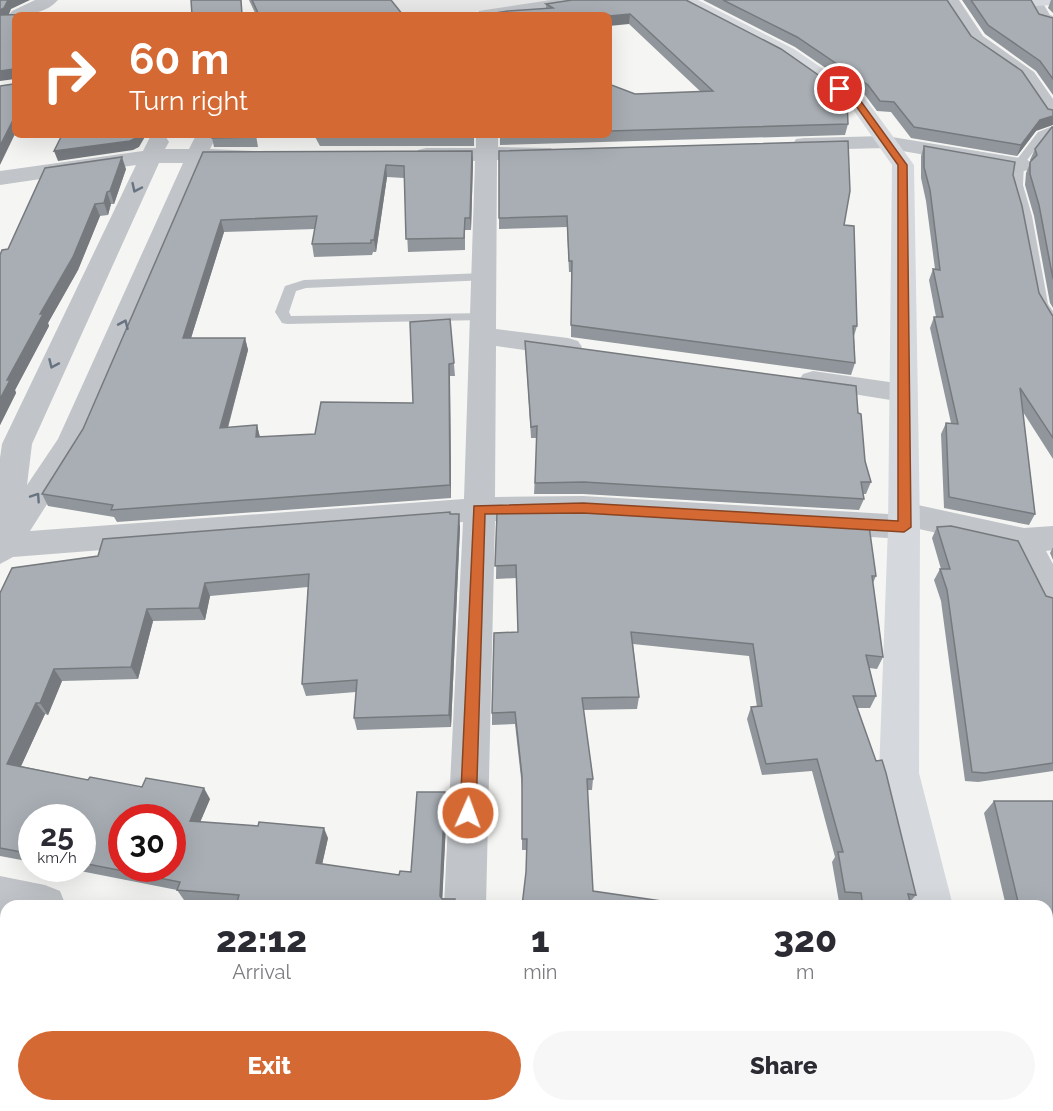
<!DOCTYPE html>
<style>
:root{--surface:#fff;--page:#f7f7f7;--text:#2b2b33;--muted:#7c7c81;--accent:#d56933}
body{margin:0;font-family:Raleway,sans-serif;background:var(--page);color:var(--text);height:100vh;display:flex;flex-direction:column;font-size:22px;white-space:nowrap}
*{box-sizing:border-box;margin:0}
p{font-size:20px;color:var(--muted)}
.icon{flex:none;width:33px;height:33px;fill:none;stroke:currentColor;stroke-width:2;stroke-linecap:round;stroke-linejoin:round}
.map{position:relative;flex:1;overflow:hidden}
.sheet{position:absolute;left:0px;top:900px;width:1053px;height:212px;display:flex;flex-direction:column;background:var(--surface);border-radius:18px 18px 0 0;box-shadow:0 6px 24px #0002}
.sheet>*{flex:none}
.banner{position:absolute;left:12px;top:12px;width:600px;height:126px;border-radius:9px;box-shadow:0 6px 24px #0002;background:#d56933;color:#fff;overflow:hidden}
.speed{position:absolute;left:18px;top:804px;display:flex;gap:12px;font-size:30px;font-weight:700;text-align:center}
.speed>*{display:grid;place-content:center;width:78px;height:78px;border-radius:50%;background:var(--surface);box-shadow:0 6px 24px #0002;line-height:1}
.speed small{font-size:15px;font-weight:400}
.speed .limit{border:9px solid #d22;background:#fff;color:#111}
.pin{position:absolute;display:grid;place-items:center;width:51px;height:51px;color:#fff;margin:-26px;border:3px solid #fff;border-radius:50%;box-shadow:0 2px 6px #0007}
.me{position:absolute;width:66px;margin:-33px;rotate:2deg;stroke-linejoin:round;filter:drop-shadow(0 0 4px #0008)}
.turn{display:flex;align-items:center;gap:21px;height:126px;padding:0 18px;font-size:27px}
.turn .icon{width:78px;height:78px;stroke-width:2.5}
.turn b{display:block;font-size:42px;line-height:51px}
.eta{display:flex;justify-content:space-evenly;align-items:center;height:102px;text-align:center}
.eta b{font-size:36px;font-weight:800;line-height:42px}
.cta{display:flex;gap:12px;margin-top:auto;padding:12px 18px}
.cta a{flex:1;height:69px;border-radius:36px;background:var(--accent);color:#fff;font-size:24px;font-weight:800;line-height:69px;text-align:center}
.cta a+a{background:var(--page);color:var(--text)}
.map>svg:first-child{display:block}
.built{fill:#e6e7e6}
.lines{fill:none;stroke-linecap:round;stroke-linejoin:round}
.lane{fill:#c1c4c8;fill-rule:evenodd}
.street{fill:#c1c4c8;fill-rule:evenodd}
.secondary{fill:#d5d8dc;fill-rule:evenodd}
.wall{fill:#90969b}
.shaded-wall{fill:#767a7e}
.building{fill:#a8aeb4;stroke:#767a7e;stroke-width:1.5;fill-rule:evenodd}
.oneway{stroke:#677381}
.route{fill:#d56933;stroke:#8a4421;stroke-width:1.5}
</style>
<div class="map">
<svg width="1053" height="1111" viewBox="0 0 1053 1111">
<rect width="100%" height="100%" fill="#f5f6f3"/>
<path class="built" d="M267,0H557L453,15H266Z"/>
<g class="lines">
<g class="lane">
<path d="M1053,126V133L1046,136L1024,164L1023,185L1032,216L1048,304L1053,311V326L1048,325L1036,304L1020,216L1011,185L1015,162L1038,132Z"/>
<path d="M484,273L488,274L490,277L488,280L306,288L296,291L289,312L291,316L488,313L490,316L483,320L287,324L282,323L275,312L285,286L304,280Z"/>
</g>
<g class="street">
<path d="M35,0H58C48,12 30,15 15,15V20L9,15L12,11Z"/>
<path d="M551,0H596L593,4L587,5L521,15H476L479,11L485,10Z"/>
<path d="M941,0H959L983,36L1034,72L1053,99V120L1046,118L1020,80L969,44Z"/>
<path d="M1025,0H1041L1050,15L1053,16V26L1037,23Z"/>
<path d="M196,135H214L216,137L210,149L254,151L257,156L254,161L205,163L87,441L30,531L464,499L475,161L426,162L418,160L415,155L418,150L426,148H476V135H498V147L551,148L554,153L551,158L497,160L496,329L568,338L578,341L582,347L578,353L568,356L496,346L495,497L583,496L888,514L893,506L904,502L1024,528L1053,526V550L1046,551L1053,564V610L1041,606L1013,550L919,529L915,536L904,539L583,520L495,521L486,906H444L463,522L13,557L0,564V458L2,444L136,165L0,185V171L143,151L150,137L158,136L166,137L169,142L165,149H189ZM159,163H183L58,439L27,485L32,444Z"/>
<path d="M886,136L1020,158L1028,160L1031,165L1028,170L1020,172L886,148L804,150L796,149L793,144L796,139L804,138Z"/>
<path d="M813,371L903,384L913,386L917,393L913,400L903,402L803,386L799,380L803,374Z"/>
<path d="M0,876L45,885L60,891L66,906H6V919L0,918Z"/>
<path d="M845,1106H912L914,1111H847Z"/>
</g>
<g class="secondary">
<path d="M676,0H698L794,49L864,97L914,165L920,527L919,773L953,906H911L879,773L888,527L892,165L850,105L780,57L679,4Z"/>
<path d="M973,0H1053V5L1003,8L976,4Z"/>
<path d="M1047,1088L1053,1093V1111H1010L1008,1106H1047Z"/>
<path d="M958,1106H1006L1007,1111H959Z"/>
</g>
</g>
<g class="wall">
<path d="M249,0H391L403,15H256Z"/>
<path d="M686,0L854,100L851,110H847L848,124L845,135L500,145V135H609V84L635,94L701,92L629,24L546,8V4Z"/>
<path d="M703,0H947L1036,131L1017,156L911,138L891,112L877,111L865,95L795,47Z"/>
<path d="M962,0H1002L1039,14L1053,18V95L1036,71L985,34Z"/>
<path d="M1051,0H1053V13L1048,8Z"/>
<path d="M1053,127V308L1050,303L1034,216L1025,185L1026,173L1031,161L1030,160L1035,149Z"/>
<path d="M256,135L258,147H214L212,138Z"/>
<path d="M314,135H474V146H320Z"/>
<path d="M924,146L1013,175L1039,293L1052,315H1053V459L1023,412L1035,514L1029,525L944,508L941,434L946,423H951L930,328L934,317H936L929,280L933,269H935L926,201L921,178V156Z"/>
<path d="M472,151L473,163L471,230H465V250L408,252L404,178L387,177L376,252H373L372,255L314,257L312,244L315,229L224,232L191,338H245L248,350L228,428L257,425L260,437L315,434L413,403L450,319L455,376H450L451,498L117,522L114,517L48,506L42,494L83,429L203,152Z"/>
<path d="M499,151L844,225L857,326L854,336L855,363L851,375L571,337V272H569L567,227L499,229Z"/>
<path d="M126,169L114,204H111L108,215L100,216L78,270L48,323L49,326L15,390L16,393L0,425V255Z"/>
<path d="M525,341L858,413L865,461L871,482L866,494H863L864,499L859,510L583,494H534L537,438H531Z"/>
<path d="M497,513L876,576L873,583L883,657L877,669L869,668L876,696L870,708H857L916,895L910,902L911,906H855L854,903L839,902L832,862L835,857L812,771L762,775L747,719L751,707H757L749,656L633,644L639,697L637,709L583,710L593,779L592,790H588L522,906L526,872V850H522V787L515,724L492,725V713L518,632L516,578L496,579Z"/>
<path d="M450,514L460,527L451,727L357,730L354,718L356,692L306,696L302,684L308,587L210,596L205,620L153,621L138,679L62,681L48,715L45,714L21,766L88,780L210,799L200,822L328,838L322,864L399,875L411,872L445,792L447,803L442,898L455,899L456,906H236L237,904L184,900L177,890L65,868H82V818H32V862L0,856V593Z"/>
<path d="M937,527L1046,596L1053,598V771L978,782L965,781L941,601L934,580L940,569H941L932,538Z"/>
<path d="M1053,547V560L1050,553Z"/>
<path d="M994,801H1053V1004L1049,1003L1047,997V906H1006L984,813Z"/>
<path d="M0,922L6,923V986L0,984Z"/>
<path d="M420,1106H799L822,1111H442Z"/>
</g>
<g class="shaded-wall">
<path d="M8,0H30L11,9L8,17L0,21V10Z"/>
<path d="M630,14L629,24L609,26V16Z"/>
<path d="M13,69L15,79L0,81V71Z"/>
<path d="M15,116V134L0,165V146Z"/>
<path d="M1053,116V125L1036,131L1017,156L1021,145L1040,120Z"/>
<path d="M138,135H146L139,147L133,150L58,161L54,151Z"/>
<path d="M472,151L473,163L471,230L470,218Z"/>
<path d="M122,157L126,169L114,204L110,191Z"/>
<path d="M386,165L387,177L376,252L374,240Z"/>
<path d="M107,192L111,204L108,215L104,203Z"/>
<path d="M95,204L100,216L78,270L48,323L49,326L15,390L16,393L0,425V399L7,380Z"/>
<path d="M221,220L224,232L187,351L183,338Z"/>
<path d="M245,338L248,350L224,441L220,428Z"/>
<path d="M449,364L450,376L451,498L450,485Z"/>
<path d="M257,425L260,438L256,437Z"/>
<path d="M459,514L460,527L451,727L449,715Z"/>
<path d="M205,583L210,596L205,620L199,608Z"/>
<path d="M147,609L153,621L138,679L131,667Z"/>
<path d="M54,669L62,681L48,715L40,703Z"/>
<path d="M36,703L45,714L17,775L7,764Z"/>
<path d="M204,788L210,799L196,832L190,821Z"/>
<path d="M445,792L447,803L442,906L440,896Z"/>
<path d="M324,828L328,838L320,874L316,863Z"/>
<path d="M350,1106H356L355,1111H348Z"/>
</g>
<g class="building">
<path d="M0,0H8L4,8L0,10Z"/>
<path d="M191,0H241L242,15H164H192Z"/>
<path d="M252,0H391L403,15H259Z"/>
<path d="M572,0H686L781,49L854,100H847L848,124L609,131V84L635,94L713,91L630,14L609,16V15L564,14L482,15L508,11L553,8L546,4Z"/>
<path d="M723,0H947L971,36L1022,71L1048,109L1053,110V116L1040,120L1021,145L914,127L894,102L880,101L868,85L797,37Z"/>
<path d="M971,0H1031L1039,14L1053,18V79L1040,61L988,25Z"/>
<path d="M88,13L86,15H15V116L0,146V86L13,84V69L0,71V15Z"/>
<path d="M1052,127H1053V279L1039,205L1030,174V162L1037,155L1035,149Z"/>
<path d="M62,135H138L136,138L130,141L54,151Z"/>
<path d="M213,135H255L256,137L212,138Z"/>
<path d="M318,135H473L318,136Z"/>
<path d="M848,141L850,191L844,225L854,226L857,326H853L855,363L571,325L572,261H569L567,216L499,218V151Z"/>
<path d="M924,146L1015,162L1013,175L1022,206L1039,293L1052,315H1053V438L1020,388L1035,514L949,497L946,423L958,424L934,317H943L933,269L940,270L930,190L924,167Z"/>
<path d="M472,151L470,218H465L464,238L406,239L404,166L386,165L374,240H371V243L312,244L317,216L221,220L183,338H245L220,428L257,425L256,437L315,434L321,402L413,403L410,322L450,319L454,363L449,364L450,485L111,510L113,505L42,494L83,429L203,152Z"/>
<path d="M122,157L110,191L107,192L104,203L95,204L73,257L40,314H43L7,380H10L0,399V255L2,250L8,249L45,168Z"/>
<path d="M525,341L856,386L858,413L861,414L865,461L871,482H861L864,499L584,482L535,483L537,426L531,427Z"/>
<path d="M584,509L869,526L876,576H872L883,657L866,655L876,696H853L876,761L882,760L886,773L916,895L908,894L911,906H863L861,893L845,892L838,852H843L817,759L766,764L751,707L762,706L753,644L631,632L639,697L582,698L593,779H587L593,891L696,906H522L526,872L527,839H522V776L515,712L492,713L494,633L518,632L516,565L495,566L497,513L512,512V510Z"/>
<path d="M450,512V514H459L449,715L354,718L357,680L302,684L309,574L205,583L199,608L147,609L131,667L54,669L40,703H36L7,764L88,780L90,777L142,787L146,778L204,788L190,821L258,826L259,822L324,828L316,863L399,875L400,871L411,872L417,792H445L440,896L442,899H455L453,906H236L239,895L177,890L180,882L82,863V818H32V854L0,848V593L12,568L98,556L103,539ZM122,818H172V868H122Z"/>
<path d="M951,526L1018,541L1046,596L1053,598V763L985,773L972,772L947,590L940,569H950L937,527Z"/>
<path d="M994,801H1053V972L1047,957V906H1019Z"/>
<path d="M0,922L6,923V979L0,978Z"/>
<path d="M271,1106H350L348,1111H269Z"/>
<path d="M446,1106H799L822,1111H459V1109Z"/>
</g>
<defs><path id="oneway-chevron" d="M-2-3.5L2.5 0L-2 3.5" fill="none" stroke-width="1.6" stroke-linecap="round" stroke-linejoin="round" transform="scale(1.5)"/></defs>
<g class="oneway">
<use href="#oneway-chevron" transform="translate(136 188) rotate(115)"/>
<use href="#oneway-chevron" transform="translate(124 324) rotate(-66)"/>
<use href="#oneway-chevron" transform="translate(53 364) rotate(114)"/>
<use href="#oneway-chevron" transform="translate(36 497) rotate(-56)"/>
</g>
<path class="route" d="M837,88H842L860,100L907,165L911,527L904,532L583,513L485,514L476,813L474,818L468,820L462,818L460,813L474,506L583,503L898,521V165L854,103L837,91Z"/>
</svg>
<div class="speed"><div>25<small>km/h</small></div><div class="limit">30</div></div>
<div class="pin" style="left:840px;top:89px;background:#d93025"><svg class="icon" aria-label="arrive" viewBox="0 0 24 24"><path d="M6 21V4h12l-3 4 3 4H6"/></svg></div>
<svg class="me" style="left:468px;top:813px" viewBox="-20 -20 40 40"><circle r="17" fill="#d56933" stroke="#fff" stroke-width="3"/><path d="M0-11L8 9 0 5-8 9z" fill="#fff"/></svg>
<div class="banner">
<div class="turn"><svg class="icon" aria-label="right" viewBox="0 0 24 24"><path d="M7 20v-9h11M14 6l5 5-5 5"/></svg><div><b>60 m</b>Turn right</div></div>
</div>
<section class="sheet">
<div class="eta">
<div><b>22:12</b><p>Arrival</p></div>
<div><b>1</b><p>min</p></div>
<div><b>320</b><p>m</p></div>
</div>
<div class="cta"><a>Exit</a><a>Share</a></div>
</section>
</div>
